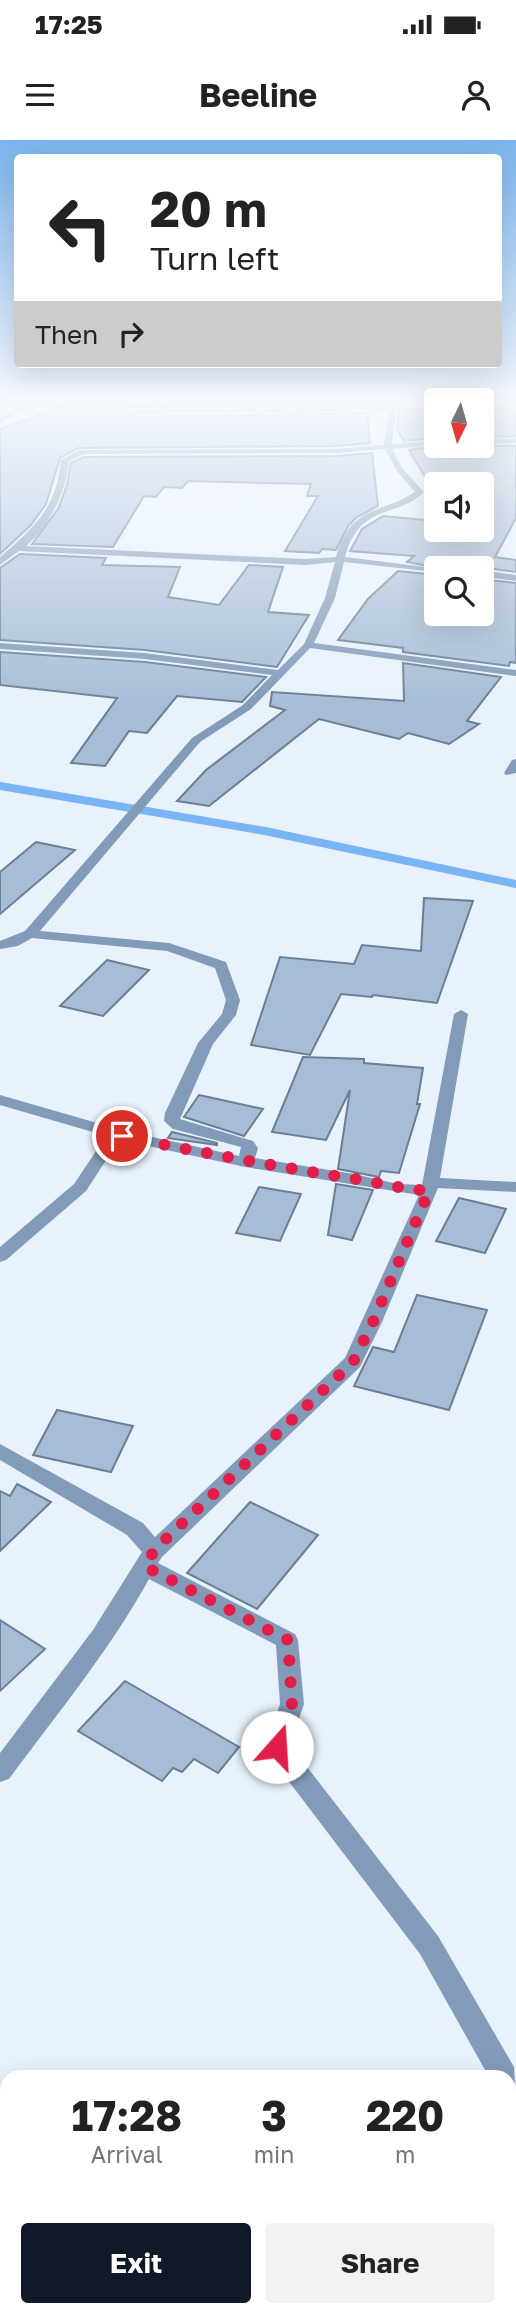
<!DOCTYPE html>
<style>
:root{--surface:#fff;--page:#f2f2f2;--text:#222;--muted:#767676;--accent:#111827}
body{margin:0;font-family:"Golos Text",sans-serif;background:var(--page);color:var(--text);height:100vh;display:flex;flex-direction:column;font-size:26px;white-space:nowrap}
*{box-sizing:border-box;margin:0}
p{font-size:23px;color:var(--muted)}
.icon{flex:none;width:38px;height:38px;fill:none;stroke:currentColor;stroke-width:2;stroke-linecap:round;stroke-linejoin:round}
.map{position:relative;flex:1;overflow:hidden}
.details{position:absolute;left:0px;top:1930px;width:516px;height:247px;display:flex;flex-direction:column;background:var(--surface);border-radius:21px 21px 0 0;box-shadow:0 7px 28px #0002}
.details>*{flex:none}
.hud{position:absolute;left:14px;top:14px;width:488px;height:214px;border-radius:7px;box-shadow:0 7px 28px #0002;background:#fff;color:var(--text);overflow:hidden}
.needle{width:46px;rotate:185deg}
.buttons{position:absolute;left:424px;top:248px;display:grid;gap:14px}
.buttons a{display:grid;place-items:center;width:70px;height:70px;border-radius:7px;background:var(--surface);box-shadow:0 7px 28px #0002;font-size:35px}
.pin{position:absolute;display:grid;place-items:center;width:60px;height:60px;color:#fff;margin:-30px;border:4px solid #fff;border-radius:50%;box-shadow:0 2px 7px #0007}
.me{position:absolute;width:77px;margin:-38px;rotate:19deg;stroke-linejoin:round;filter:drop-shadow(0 0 5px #0008)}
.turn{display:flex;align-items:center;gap:24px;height:147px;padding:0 21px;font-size:32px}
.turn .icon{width:91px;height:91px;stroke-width:2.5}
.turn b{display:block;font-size:49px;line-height:60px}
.then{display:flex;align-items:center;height:66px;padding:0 21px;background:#0003;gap:14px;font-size:26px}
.eta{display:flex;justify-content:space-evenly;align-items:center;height:119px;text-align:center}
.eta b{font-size:42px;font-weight:700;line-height:49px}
.cta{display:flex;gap:14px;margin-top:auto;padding:14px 21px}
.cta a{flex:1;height:80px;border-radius:7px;background:var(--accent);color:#fff;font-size:28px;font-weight:700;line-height:80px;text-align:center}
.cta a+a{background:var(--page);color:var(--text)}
.status{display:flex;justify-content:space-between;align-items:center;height:49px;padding:0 35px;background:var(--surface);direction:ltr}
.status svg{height:19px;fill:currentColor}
header{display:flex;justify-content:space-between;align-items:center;height:91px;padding:0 21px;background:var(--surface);font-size:32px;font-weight:700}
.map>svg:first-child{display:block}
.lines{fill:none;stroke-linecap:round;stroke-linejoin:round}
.stream{stroke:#79b4f5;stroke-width:8}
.building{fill:#a7bdd6;stroke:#6a7f96;stroke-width:2}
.minor{fill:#829bb8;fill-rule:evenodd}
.route{stroke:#e11d48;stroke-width:12;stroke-dasharray:0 21.6}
</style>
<div class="status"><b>17:25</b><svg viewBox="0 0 49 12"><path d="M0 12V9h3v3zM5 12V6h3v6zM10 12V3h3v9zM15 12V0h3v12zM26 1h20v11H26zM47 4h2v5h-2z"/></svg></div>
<header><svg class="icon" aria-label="menu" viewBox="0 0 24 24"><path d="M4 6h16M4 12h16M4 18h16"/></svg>Beeline<svg class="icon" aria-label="person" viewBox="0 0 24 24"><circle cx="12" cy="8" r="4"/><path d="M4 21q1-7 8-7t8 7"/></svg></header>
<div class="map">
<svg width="516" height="2176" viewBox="0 0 516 2176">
<rect width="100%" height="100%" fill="#e8f2fc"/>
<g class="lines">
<path class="stream" d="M0,646L265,691L516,744"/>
</g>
<g class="building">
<path d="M77,261H362L360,264L133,267L130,270L136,277L367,273L370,303L336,306L78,308L60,318L46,364L31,385L0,414V289Z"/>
<path d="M399,269L436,271V298L404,301L397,289Z"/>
<path d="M491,269L516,270V296L481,297V273H491Z"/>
<path d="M438,306H516V378L495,417L516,420V432L481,427L443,429L407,422L414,416L350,411L362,389L383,376L436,381V390H481V345H436V355L409,310Z"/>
<path d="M372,313L378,366L357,377L348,386L336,410L322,409L319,413L285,411L318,356H307L311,344L265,343L188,341L182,348L164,347L156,357L144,356L113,407L32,404L58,369L67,345L71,323L84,317L336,316Z"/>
<path d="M20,414L106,418L102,425L180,427L168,457L219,465L249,425L283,427L268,472L309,475L277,527L145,510L0,500V428Z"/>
<path d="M398,431L436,435V474H481V439L516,443V523L510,522L509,526L403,512V508L338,500L368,459Z"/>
<path d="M0,512L145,522L266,537L242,562L177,556L147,593L129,591L105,626L71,623L117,558L0,545Z"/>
<path d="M403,523L501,537L467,581L479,584L449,604L408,593L399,599L319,579L209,666L177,661L206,630L285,570L270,566L272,552L404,561Z"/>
<path d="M36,702L75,710L0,774V732Z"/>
<path d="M424,758L473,761L437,863L373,855L372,857L341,854L310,915L251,905L280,817L354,824L362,805L421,811Z"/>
<path d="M107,820L149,830L103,876L60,866Z"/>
<path d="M303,917L364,919V923L423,928L417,964H420L399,1033L381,1031L379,1037L338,1029L350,950L326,1000L272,992Z"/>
<path d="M199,955L263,969L244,996L184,977Z"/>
<path d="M172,992L217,1003V1005L168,998Z"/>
<path d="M336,1044L373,1050L352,1100L328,1095Z"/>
<path d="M259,1047L301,1054L280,1101L236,1093Z"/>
<path d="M459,1058L506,1069L485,1113L436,1101Z"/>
<path d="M417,1155L487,1170L449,1270L354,1246L373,1207L394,1212Z"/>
<path d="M57,1270L133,1286L111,1332L33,1315Z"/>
<path d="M17,1344L51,1362L0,1411V1351L10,1356Z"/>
<path d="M250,1362L318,1395L257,1469L187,1433Z"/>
<path d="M0,1480L45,1509L0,1551Z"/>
<path d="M125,1541L239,1607L218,1633L194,1619L182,1632L173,1628L162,1641L78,1591Z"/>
</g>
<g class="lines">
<g class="minor">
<path d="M29,261H37L0,283V278Z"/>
<path d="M391,261H398L392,304L436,301V305L392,309L402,328L424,352C397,379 360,362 345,417L441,429H436V432L344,422L335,458L314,503L516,530V536L310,508L251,569L200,602L40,791L169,803L226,822L240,860L236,875L213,904L180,979L253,1001L258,1008L255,1018L354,1034L398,1044L422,1045L454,874L461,870L468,874L440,1038L516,1042V1052L438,1048L382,1182L360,1227L162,1417L158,1423L295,1494L298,1500L304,1564L290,1605L438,1796L514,1927L516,1971L509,1968V1937H489L420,1814L268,1614L265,1607L280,1564L276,1505L149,1439C110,1510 57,1574 9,1639L0,1642V1613L93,1490L142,1412L127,1395L0,1320V1304L143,1383L155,1397L345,1218L419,1055L245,1027L125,1001L112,1011L86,1051L6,1120L0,1122V1107L74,1044L100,1005L110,997L0,965V955L125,991L239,1016L241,1007L173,989L164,981L165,973L198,903L222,874L226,860L215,828L167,811L32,798L18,806L0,809V801L25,791L192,598L243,565L272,535L145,519L0,509V503L145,513L278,530L304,504L325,458L335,422L305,425L19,411L0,425V417C34,387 56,370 61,320L79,310L336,309L384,305L389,270L136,274L133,270L390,266ZM385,309L397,331L415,352C381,374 350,365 336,417L305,419L26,406C50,385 66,353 69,321L83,314L336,313Z"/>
<path d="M516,299V303L481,304V300Z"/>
<path d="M481,430L516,435V441L481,436Z"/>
<path d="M516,619V633L506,635L504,633L512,620Z"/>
</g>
</g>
<linearGradient id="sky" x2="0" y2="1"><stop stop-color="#7bb4ed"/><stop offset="0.46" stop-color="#f5f9fe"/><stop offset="1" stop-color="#f5f9fe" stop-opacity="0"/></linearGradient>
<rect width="516" height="566" fill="url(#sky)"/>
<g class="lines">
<path class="route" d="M122,996C198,1012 273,1026 349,1038C376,1042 401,1049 429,1051L373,1182L353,1222L154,1410L146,1427L288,1500L292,1564L277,1607"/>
</g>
</svg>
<div class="buttons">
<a><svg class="needle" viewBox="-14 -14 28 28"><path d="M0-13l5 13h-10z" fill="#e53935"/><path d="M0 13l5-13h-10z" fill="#767676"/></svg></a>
<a><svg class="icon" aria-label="sound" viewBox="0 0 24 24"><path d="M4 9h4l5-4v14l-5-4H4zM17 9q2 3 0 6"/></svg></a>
<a><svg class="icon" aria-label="search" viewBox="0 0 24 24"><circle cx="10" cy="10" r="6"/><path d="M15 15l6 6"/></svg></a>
</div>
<div class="pin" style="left:122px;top:996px;background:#d93025"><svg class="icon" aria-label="arrive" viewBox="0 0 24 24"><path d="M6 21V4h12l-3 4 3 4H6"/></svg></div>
<svg class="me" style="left:277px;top:1607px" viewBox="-20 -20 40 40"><circle r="19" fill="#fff"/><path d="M0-13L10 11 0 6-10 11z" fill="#e11d48"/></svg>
<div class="hud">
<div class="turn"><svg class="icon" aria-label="left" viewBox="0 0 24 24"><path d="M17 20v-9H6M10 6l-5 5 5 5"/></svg><div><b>20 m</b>Turn left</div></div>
<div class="then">Then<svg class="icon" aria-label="right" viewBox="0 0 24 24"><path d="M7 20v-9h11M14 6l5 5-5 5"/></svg></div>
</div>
<section class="details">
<div class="eta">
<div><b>17:28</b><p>Arrival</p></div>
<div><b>3</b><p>min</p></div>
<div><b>220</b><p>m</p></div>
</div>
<div class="cta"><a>Exit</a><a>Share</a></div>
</section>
</div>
